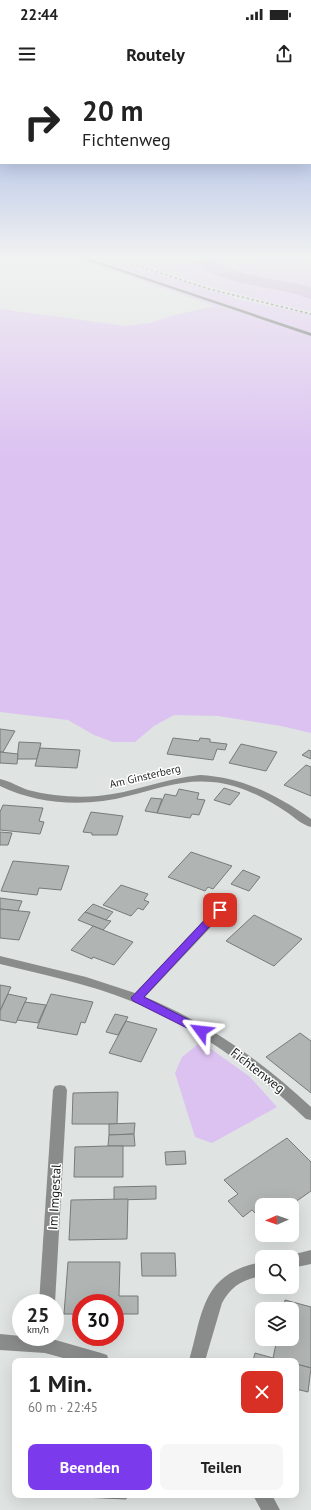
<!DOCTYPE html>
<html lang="de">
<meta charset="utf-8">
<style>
:root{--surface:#fff;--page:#f6f6f6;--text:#222;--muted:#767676;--accent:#7c3aed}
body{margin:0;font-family:"PT Sans",sans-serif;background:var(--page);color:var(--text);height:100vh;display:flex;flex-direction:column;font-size:15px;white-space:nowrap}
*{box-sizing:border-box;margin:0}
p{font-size:13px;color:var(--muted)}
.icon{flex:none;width:22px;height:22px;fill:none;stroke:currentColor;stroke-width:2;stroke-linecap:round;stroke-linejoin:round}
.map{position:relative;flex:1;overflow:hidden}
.drawer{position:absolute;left:12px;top:1278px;width:287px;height:140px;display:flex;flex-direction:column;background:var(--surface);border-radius:8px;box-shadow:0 4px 16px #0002}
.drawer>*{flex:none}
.top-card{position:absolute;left:0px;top:0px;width:311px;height:84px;box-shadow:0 4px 16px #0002;background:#fff;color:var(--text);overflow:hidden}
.needle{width:26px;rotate:268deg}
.controls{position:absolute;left:255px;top:1118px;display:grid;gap:8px}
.controls a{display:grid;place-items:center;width:44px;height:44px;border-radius:8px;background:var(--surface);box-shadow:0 4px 16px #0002;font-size:20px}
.speed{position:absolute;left:12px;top:1214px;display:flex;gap:8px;font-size:20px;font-weight:700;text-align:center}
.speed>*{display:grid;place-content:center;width:52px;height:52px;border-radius:50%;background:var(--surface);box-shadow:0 4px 16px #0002;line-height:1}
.speed small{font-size:10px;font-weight:400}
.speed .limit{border:6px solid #d22;background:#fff;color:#111}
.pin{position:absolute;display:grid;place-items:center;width:34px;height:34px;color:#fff;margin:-17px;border-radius:8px;box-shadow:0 2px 6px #0006}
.me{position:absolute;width:44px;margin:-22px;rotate:300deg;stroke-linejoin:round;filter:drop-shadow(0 0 3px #0008)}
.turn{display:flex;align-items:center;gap:14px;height:84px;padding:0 16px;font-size:18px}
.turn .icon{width:52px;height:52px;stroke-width:2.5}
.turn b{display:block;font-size:28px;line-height:34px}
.round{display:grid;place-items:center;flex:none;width:42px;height:42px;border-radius:8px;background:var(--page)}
.overview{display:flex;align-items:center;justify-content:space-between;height:68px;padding:0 16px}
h1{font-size:24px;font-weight:600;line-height:30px}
.cta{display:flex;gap:8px;margin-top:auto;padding:8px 16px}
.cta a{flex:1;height:46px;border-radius:8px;background:var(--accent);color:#fff;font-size:16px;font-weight:600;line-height:46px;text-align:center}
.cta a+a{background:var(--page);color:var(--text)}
.status{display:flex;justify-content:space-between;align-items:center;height:28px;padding:0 20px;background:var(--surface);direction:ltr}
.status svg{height:11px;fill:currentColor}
header{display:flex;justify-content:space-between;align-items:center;height:52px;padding:0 16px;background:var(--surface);font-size:18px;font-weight:600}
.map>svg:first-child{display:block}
.green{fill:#dcc2f1}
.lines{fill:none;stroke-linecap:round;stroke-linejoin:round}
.river{fill:#bda1d3;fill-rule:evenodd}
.building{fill:#b0b4b2;stroke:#777b79}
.minor{fill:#8a8c8b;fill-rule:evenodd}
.secondary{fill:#616362;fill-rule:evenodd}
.rail{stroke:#505251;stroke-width:1.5;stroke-dasharray:2.5 2.5;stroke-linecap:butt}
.route{fill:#7c3aed;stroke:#51269a}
.labels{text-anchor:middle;stroke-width:3;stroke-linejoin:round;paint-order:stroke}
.street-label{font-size:11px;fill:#1e201f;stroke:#fff}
.near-street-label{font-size:13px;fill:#1e201f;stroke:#fff}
</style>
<div class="status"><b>22:44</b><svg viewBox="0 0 49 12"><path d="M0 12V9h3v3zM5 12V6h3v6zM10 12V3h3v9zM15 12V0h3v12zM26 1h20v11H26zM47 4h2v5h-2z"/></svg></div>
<header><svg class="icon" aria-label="menu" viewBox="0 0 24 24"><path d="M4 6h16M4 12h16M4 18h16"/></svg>Routely<svg class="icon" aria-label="share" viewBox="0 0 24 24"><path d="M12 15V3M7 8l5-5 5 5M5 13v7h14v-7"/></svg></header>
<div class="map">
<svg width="311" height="1430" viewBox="0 0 311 1430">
<rect width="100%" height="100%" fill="#dfe3e1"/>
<g class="green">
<path d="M69,176H101L238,219L311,235V653L281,646L218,636L174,635L154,646L135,662H113L94,655L68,640L0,632V229L126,246L150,243L171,236L215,226Z"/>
<path d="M116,176H311V231C244,218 180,198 116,176Z"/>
<path d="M201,962L249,996L277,1027L212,1063L195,1057L175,993L182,977Z"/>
</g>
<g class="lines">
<path class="river" d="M194,176H210L209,178C239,197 274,198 307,206L311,208V219C306,218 301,216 296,214C271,207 209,202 193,180Z"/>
</g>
<g class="building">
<path d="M0,649L15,651L3,672H0Z"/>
<path d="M173,658L199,661L200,658L210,659V662L227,664L225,670L217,669L213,680L167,674Z"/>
<path d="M19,662L41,663L37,679H17Z"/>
<path d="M241,664L277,672L266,691L229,683Z"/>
<path d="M40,668L80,670L77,688L35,686Z"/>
<path d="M309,670L311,671V679L302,675Z"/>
<path d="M0,672L18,674L17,684L0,683Z"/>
<path d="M306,685L311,687V716L284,705Z"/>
<path d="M224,708L240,713L230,725L214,720Z"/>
<path d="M179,709L199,713L197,719L205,720L199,735L192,734L190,738L157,733L165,714L176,716Z"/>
<path d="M151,718L162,719L157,733L145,731Z"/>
<path d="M3,725L43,728L39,741L44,742L40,754L0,750V732Z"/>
<path d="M91,732L123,736L117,755H92V753L83,752Z"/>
<path d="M0,752L12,753L8,765H0Z"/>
<path d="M191,772L232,786L213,809L208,807L205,811L168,797Z"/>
<path d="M13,781L69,786L61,810L39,808L37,815L1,811Z"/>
<path d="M243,790L260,797L249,811L231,804Z"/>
<path d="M121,805L148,814L144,820L149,822L143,830L138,828L131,836L103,825Z"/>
<path d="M0,818L22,821L18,831L0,829Z"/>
<path d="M93,824L113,832L106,840L85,832Z"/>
<path d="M0,829L30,832L19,860L0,858Z"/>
<path d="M85,832L106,840L111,841L103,850L78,840Z"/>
<path d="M254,835L302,859L274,886L226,861Z"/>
<path d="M93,846L133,862L114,885L93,877L92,879L71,870Z"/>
<path d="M0,905L11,907L0,931Z"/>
<path d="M8,914L27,918L16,943L0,940V931Z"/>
<path d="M51,914L93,922L85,943L81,942L77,955L37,948Z"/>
<path d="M25,922L46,925L38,943L17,940Z"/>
<path d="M115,934L128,937L118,955L106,952Z"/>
<path d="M126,941L157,949L141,982L109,973Z"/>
<path d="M300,953L311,961V1013L266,977Z"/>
<path d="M118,1012L117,1044H72L73,1013Z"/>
<path d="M135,1043L134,1054L109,1055V1044Z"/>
<path d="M134,1054L135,1066H108L109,1055Z"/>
<path d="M287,1058L311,1082V1111L291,1125H262V1140L252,1130L243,1137L228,1121L238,1114L224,1100Z"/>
<path d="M108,1066H123V1097H74L75,1067Z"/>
<path d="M185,1071L186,1084L166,1085L165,1072Z"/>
<path d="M156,1106V1119L114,1120V1107Z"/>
<path d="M128,1119L127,1159L69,1160L71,1120Z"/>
<path d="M141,1173H175L176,1196H142Z"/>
<path d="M68,1182H120L119,1216H138V1234H115V1223H81V1234H64Z"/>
<path d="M285,1220L311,1227V1288L296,1284V1281H286L273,1278L277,1259H292V1229H283Z"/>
<path d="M255,1273L273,1278L286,1281H253Z"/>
<path d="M296,1284L311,1288L308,1312L296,1309Z"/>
<path d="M60,1415H127L126,1419L60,1416Z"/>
</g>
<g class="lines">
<g class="minor">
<path d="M200,695C241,697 278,715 311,739V747C302,745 293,736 285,731C264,717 238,704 212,702C183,699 156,709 128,716C87,727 39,725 0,706V699C10,701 19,707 28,710C51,716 75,718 98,716C133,713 165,698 200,695Z"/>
<path d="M220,826L224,827L226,830L224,833L145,917C208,943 262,981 311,1027V1040L306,1039C254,990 198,947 131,921C89,904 44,895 0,884V876L86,897L135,913L216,827Z"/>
<path d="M60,1005L65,1006L67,1010L55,1223H39L53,1010L55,1006Z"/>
<path d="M311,1170V1184L292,1188V1177L287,1176Z"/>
<path d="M262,1182V1196C243,1199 231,1206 222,1223L205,1281H189C203,1231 202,1193 262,1182Z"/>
<path d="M0,1254L21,1256V1257H45L101,1273L107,1275L109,1281H74L45,1273L0,1270Z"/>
<path d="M253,1415H272L280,1430H261Z"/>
</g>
<path class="secondary" d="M75,176H81L311,253V256Z"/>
<path class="rail" d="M108,176L209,209L311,234"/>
</g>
<linearGradient id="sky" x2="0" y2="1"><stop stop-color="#97ace0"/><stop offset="0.47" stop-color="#f1f2f2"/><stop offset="1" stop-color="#f1f2f2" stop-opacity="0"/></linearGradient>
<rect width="311" height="376" fill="url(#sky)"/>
<path class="route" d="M220,827L223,828L225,830L223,832L144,917L205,948L207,951L205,954L201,955L133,921L131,918L216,828Z"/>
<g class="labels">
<g class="street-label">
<text transform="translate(145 696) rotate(-13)" y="4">Am Ginsterberg</text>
</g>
<g class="near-street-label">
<text transform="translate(258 990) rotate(38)" y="5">Fichtenweg</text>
<text transform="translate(54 1117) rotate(-87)" y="5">Im Imgestal</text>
</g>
</g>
</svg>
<div class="controls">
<a><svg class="needle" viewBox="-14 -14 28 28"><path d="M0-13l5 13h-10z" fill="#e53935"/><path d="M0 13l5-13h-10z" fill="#767676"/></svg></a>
<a><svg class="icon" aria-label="search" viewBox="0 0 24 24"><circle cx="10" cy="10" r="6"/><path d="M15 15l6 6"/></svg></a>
<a><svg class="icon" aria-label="layers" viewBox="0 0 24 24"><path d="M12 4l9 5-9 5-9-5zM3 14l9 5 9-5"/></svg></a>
</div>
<div class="speed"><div>25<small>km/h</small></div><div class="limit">30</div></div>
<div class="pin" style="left:220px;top:830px;background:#d93025"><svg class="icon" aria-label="arrive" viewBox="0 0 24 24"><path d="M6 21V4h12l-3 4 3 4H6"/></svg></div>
<svg class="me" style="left:201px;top:951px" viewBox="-20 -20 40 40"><path d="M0-17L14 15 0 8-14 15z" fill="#7c3aed" stroke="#fff" stroke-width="4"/></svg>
<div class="top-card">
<div class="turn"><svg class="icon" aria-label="right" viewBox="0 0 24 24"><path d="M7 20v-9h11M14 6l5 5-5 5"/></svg><div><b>20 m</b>Fichtenweg</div></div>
</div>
<section class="drawer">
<div class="overview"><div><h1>1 Min.</h1><p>60 m · 22:45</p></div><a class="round" style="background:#d93025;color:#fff"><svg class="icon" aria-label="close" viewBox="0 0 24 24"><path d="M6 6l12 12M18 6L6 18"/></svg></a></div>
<div class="cta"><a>Beenden</a><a>Teilen</a></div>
</section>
</div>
